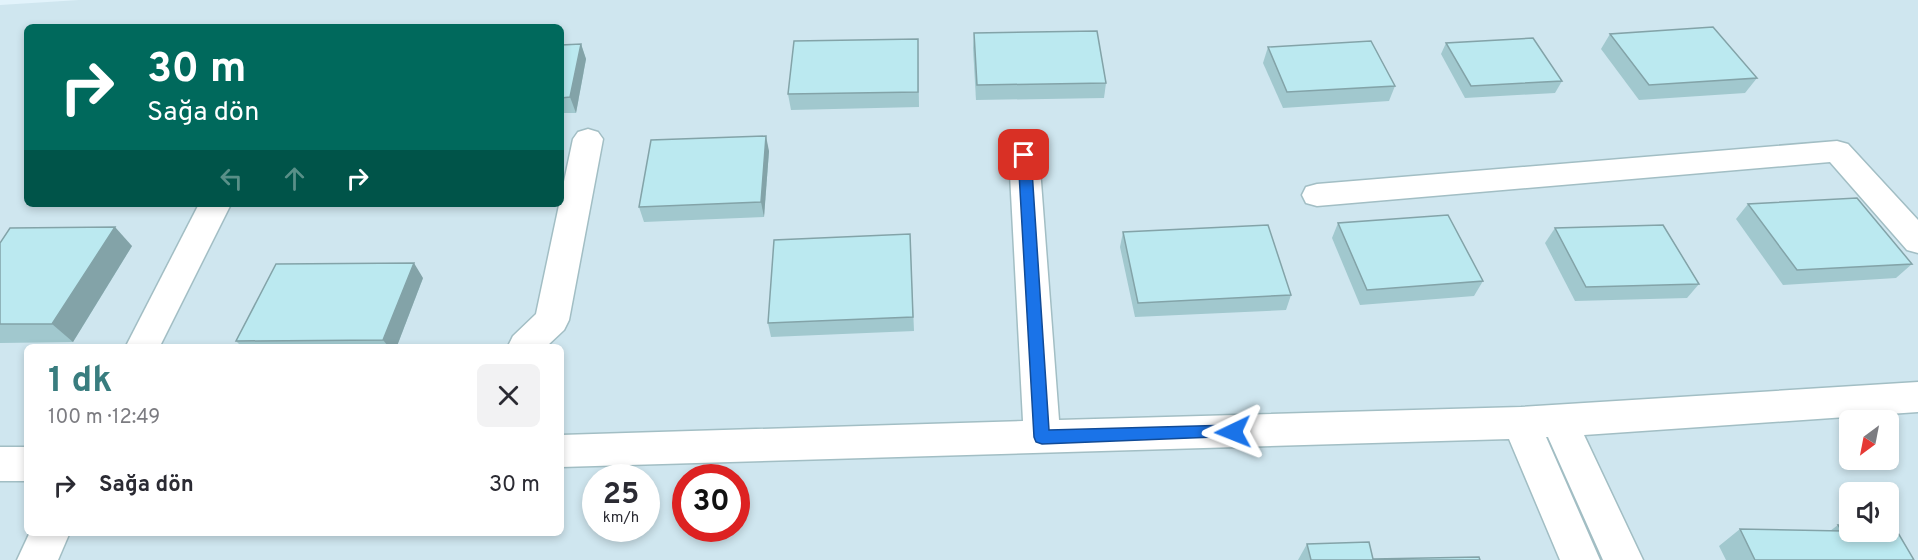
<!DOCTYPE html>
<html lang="tr">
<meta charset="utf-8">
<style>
:root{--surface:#fff;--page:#f2f2f3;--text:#2b2b33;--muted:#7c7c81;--accent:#397d7f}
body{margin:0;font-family:Overpass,sans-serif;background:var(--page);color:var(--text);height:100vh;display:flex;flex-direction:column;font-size:22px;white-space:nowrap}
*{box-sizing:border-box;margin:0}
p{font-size:20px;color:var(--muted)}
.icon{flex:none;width:33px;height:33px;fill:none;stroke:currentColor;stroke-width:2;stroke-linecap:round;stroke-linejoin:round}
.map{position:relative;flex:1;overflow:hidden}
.drawer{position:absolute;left:24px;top:344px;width:540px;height:192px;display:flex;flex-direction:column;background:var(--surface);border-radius:9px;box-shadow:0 3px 9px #0003}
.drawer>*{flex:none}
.top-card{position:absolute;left:24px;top:24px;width:540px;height:183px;border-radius:9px;box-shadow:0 3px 9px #0003;background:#00695c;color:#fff;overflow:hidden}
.needle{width:39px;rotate:212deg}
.tools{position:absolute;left:1839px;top:410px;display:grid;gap:12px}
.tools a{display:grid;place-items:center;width:60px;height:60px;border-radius:9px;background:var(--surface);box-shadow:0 3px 9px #0003;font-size:30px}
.speed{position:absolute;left:582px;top:464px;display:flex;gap:12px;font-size:30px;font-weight:700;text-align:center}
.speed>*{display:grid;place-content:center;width:78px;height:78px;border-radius:50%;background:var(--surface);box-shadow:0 3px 9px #0003;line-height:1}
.speed small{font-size:15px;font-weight:400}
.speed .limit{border:9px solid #d22;background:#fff;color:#111}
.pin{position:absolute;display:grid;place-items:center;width:51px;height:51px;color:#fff;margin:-26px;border-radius:12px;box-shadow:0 3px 9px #0006}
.me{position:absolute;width:66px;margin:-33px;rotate:268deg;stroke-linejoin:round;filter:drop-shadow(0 0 4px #0008)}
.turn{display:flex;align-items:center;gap:21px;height:126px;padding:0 24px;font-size:27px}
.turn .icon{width:78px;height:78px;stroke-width:2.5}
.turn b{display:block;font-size:42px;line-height:51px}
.lanes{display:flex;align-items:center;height:57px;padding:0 24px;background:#0003;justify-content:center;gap:30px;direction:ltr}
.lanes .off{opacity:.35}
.round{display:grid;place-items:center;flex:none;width:63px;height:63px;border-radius:9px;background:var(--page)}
.overview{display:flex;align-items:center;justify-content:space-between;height:102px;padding:0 24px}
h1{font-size:36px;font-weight:700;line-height:45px;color:var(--accent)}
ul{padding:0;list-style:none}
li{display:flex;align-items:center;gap:18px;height:78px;padding:0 24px}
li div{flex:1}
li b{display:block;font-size:22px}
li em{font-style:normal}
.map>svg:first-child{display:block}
.residential{fill:#cfe6ef;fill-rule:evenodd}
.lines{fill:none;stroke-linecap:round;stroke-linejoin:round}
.minor-casing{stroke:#a2bec4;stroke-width:3}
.minor{fill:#fff;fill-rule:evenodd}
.wall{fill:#a1c8ce}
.shaded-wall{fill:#83a3a8}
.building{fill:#bbe9f0;stroke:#83a3a8;stroke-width:1.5}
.route{fill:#1a73e8;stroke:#114b97;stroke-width:1.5}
</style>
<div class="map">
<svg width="1918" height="560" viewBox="0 0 1918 560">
<rect width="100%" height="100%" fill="#e2f3fb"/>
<path class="residential" d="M79,0H1918V560H0V5ZM27,27H561V204H27ZM27,346H561V532H27ZM1850,420H1888V459H1850ZM596,477H646V528H596ZM686,477H736V528H686ZM1850,492H1888V531H1850Z"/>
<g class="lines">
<defs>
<g id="minor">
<path d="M588,129L598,132L603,139L569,320L564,330L547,346H508L513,336L536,314L573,139L578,132Z"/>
<path d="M1837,141L1848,144L1918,220V253L1907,250L1830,162L1317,206L1306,203L1302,195L1306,187L1317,184Z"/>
<path d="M1024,145L1035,148L1039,155L1059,420L1521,407L1918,382V412L1584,435L1643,560H1603L1548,437H1546L1600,560H1560L1509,439L561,467V435L1023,421L1009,155L1013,148Z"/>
<path d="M199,204H231L160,346H126Z"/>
<rect x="0" y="447" width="27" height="34"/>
<path d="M30,532H70L58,560H17Z"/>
</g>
</defs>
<use href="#minor" class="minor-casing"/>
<use href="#minor" class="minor"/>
</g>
<g class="wall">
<path d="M974,33L1106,83L1104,98L976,100L973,48Z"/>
<path d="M1610,34L1757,78L1745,93L1639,100L1601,49Z"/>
<path d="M918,39L919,107L791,110L788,94Z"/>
<path d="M1446,43L1562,81L1555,93L1465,98L1441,54Z"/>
<path d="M581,44L586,59L576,113H561V45Z"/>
<path d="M1268,47L1395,86L1389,101L1283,108L1263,63Z"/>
<path d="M769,151L764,217L644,222L639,207Z"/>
<path d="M1748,204L1912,264L1896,278L1783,285L1736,219Z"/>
<path d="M1338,223L1483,281L1474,296L1360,305L1332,238Z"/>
<path d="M1555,228L1699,284L1687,298L1575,301L1545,243Z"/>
<path d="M1123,232L1291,295L1286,310L1135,317L1120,247Z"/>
<path d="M910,234L914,331L771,337L768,323Z"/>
<path d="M0,243L132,246L73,342L0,343Z"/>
<path d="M423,278L397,346H241L236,341Z"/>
<path d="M1838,525L1914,560H1726L1719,546L1740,529L1830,531Z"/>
<path d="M1307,544L1373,559L1480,560H1298Z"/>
</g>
<g class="shaded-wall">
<path d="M581,44L586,59L576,113L570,97Z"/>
<path d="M766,136L769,151L764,217L761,202Z"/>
<path d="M115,227L132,246L73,342L52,324Z"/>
<path d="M414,263L423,278L397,346H388L383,340Z"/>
</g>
<g class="building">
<path d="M1713,27L1757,78L1649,85L1610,34Z"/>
<path d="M1097,31L1106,83L977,85L974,33Z"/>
<path d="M1533,38L1562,81L1471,86L1446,43Z"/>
<path d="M918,39V92L788,94L794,41Z"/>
<path d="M1371,41L1395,86L1287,92L1268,47Z"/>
<path d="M581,44L570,97L561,98V45Z"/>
<path d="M766,136L761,202L639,207L651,140Z"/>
<path d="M1857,198L1912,264L1797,270L1748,204Z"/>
<path d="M1448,215L1483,281L1367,290L1338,223Z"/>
<path d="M1268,225L1291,295L1138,303L1123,232Z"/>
<path d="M1663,225L1699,284L1586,287L1555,228Z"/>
<path d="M115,227L52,324H0V243L10,228Z"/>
<path d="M910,234L913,317L768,323L774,240Z"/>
<path d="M414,263L383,340L236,341L276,264Z"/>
<path d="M1838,525H1850V531H1888V526H1894L1914,560H1755L1740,529L1842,531Z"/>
<path d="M1369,542L1373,559L1479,557L1480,560H1311L1307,544Z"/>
</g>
<path class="route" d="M1024,151L1031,155L1049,430L1233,425L1239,427L1241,432L1239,436L1042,444L1036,442L1034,437L1018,155Z"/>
</svg>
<div class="tools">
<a><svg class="needle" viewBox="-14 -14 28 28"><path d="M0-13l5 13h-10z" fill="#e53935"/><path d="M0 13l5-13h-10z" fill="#7c7c81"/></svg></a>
<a><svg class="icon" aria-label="sound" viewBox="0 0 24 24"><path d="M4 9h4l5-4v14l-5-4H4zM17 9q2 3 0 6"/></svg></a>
</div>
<div class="speed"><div>25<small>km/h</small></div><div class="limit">30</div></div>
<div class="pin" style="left:1024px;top:155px;background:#d93025"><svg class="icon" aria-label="arrive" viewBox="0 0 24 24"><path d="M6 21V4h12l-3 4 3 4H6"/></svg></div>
<svg class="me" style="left:1233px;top:432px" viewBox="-20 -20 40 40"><path d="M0-17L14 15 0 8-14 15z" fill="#1a73e8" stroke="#fff" stroke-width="4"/></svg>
<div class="top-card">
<div class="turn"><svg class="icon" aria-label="right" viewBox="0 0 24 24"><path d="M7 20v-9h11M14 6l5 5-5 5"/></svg><div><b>30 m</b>Sağa dön</div></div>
<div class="lanes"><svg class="icon off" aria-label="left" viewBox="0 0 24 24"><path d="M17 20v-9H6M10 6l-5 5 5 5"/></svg><svg class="icon off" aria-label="ahead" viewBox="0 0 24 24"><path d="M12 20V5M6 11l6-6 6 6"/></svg><svg class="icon" aria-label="right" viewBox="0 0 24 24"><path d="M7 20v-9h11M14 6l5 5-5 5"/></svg></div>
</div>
<section class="drawer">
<div class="overview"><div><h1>1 dk</h1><p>100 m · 12:49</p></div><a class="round"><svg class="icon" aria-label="close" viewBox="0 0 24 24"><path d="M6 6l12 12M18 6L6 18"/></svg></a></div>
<ul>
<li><svg class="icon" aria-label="right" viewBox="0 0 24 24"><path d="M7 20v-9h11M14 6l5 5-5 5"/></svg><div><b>Sağa dön</b></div><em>30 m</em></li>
</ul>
</section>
</div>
